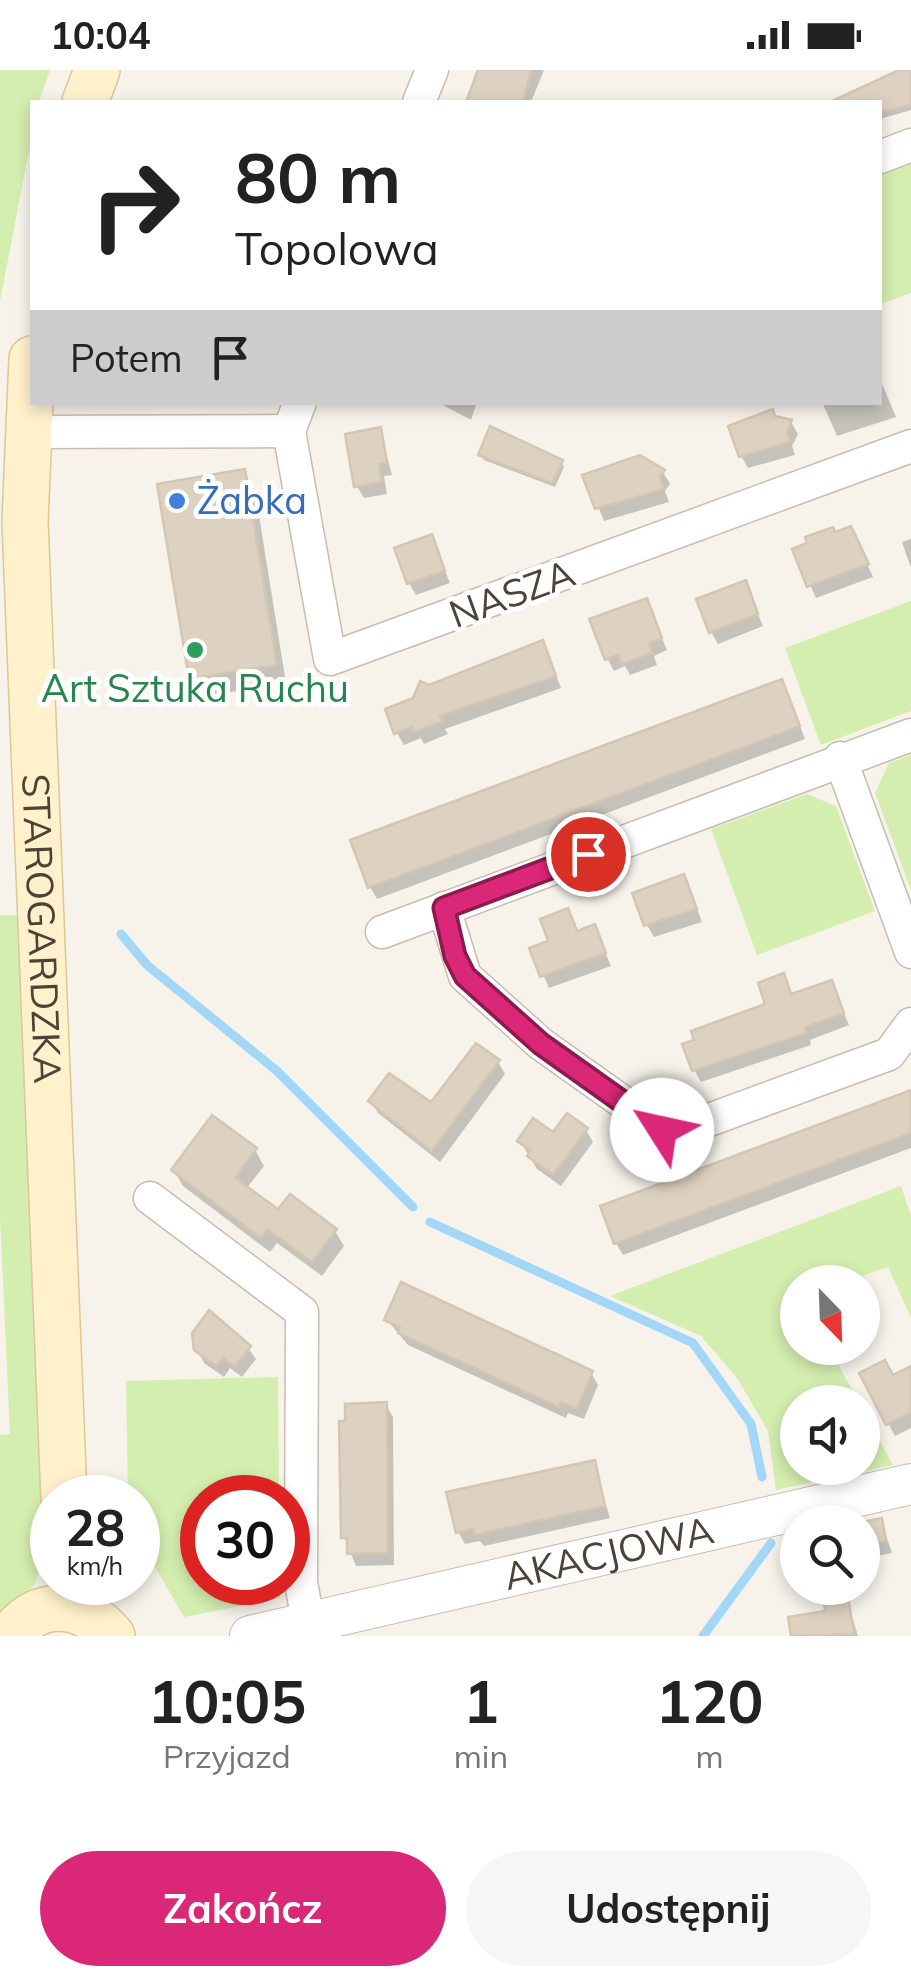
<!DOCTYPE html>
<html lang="pl">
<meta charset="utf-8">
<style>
:root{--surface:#fff;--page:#f6f6f6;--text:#222;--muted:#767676;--accent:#db2777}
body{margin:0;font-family:Mulish,sans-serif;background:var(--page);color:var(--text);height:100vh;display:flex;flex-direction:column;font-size:38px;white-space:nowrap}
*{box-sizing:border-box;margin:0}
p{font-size:32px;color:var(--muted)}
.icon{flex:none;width:55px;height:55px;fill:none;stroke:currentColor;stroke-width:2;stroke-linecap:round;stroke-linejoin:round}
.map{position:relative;height:1566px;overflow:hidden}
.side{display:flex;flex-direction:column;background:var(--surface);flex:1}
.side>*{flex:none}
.guide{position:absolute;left:30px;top:30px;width:852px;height:305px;border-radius:0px;box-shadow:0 5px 15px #0003;background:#fff;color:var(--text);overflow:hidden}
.needle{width:65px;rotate:157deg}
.tools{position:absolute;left:780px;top:1195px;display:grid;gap:20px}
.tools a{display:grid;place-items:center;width:100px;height:100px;border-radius:50%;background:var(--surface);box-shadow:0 5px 15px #0003;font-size:50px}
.speed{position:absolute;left:30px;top:1405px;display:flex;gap:20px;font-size:50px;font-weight:700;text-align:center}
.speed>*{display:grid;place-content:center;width:130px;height:130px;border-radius:50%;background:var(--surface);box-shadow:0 5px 15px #0003;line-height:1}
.speed small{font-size:25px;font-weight:400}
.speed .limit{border:15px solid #d22;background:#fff;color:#111}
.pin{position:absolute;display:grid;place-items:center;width:85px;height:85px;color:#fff;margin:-42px;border:5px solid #fff;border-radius:50%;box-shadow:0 2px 10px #0007}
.me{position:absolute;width:110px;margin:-55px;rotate:305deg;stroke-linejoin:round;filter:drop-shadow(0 0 8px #0008)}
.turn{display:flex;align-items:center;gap:35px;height:210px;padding:0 40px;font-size:45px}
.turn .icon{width:130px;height:130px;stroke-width:2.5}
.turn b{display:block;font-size:70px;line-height:85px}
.then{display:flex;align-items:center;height:95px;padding:0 40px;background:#0003;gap:20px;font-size:38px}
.eta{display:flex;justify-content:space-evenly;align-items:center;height:170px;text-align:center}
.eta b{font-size:60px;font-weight:700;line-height:70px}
.cta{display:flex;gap:20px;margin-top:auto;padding:20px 40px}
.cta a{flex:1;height:115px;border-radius:60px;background:var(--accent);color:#fff;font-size:40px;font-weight:700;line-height:115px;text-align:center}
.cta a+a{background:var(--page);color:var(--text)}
.status{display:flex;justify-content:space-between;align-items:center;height:70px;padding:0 50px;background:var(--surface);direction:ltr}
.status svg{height:28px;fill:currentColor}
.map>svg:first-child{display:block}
.green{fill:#d4eeb0}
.shadow{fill:#0003}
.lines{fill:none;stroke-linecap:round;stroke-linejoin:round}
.stream{stroke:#a2d7f8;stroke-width:9}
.building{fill:#ddd1c1;stroke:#d5c6b1;stroke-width:2.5}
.minor-casing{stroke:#c7bdaf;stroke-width:35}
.tertiary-casing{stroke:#c7bdaf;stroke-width:42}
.secondary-casing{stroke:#dbc796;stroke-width:48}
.minor{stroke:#fff;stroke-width:32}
.tertiary{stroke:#fff;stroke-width:40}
.secondary{stroke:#fff1cc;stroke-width:45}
.route-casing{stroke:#8e194d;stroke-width:25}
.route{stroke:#db2777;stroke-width:18}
.shop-dot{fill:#3f7fe0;stroke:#fff;stroke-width:4}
.leisure-dot{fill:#2e9e5b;stroke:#fff;stroke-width:4}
.labels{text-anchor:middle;stroke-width:10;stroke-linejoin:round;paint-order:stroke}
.shop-label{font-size:38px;fill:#366cbe;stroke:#fff;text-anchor:start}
.street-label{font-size:38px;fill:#4c4337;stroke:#fff}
.leisure-label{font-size:38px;fill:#27864d;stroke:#fff}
</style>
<div class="status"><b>10:04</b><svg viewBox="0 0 49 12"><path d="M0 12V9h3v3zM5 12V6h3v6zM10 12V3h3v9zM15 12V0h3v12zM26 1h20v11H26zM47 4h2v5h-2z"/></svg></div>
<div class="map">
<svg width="911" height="1566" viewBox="0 0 911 1566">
<rect width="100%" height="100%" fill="#f7f3eb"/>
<g class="green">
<path d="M0,0H50L39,32H32V65L0,231Z"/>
<path d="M911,91V223L880,234V103Z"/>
<path d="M911,531V641L821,675L785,578Z"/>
<path d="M911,685V820L875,723L889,693Z"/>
<path d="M807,724L836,736L875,841L757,885L711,759Z"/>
<path d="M0,845H24L46,1372L38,1503L35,1514L0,1555V1365L10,1364L0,1146Z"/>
<path d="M901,1116L911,1146V1248L888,1197L845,1212H798V1278H829L859,1332H798V1398H862L863,1339L893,1395L776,1420L768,1361L737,1308L701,1266L610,1226Z"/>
<path d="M278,1307L279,1427L202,1428V1512L280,1513V1528L184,1547L138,1468V1428L128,1427L126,1311Z"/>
</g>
<g class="shadow">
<path d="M488,0H544L531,32H475Z"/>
<path d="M911,0V40L880,49V32H860L856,22Z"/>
<path d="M880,309L896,347L837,366L822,332H880Z"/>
<path d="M437,332H477L471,350Z"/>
<path d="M775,348L791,352L798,364L792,376L795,385L748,398L741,386Z"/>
<path d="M380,360L392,405L384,406L387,424L364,428L357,416Z"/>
<path d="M481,385L561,392L564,397L555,417L484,390Z"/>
<path d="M244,402L255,421L286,613L202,627L191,609Z"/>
<path d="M663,402L670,414L665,421L669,432L604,451L586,407Z"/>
<path d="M835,465L857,472L873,507L816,528L795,480Z"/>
<path d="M431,467L450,513L416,525L409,513Z"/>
<path d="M911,469V498L902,472Z"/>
<path d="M745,513L763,556L718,574L711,562Z"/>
<path d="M646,531L667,580L654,586L657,595L630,605L625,596L614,601L607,588Z"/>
<path d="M548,585L561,618L445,659L448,664L424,674L421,668L404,675L397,663L415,630L429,618Z"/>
<path d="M788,625L805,669L377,829L370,817Z"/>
<path d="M690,820L702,852L654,867L647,855Z"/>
<path d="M567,841L578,863L594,857L611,896L549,918L532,880L551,873Z"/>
<path d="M783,906L793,926L831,913L849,955L810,970L811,975L701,1012L694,1000L768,935Z"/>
<path d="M498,992L505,1004L440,1092L378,1043L371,1031L432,1035Z"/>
<path d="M911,1022V1078L623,1185L616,1173Z"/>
<path d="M586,1060L593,1072L561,1116L537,1099L520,1071Z"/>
<path d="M255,1080L264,1096L246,1119L278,1143L335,1161L344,1176L322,1206L277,1173L270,1182L183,1116L174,1100Z"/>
<path d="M210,1243L239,1265L256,1289L242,1307L230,1298L224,1307L204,1293L197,1279Z"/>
<path d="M387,1250L591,1303L598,1315L584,1349L568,1343L566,1348L408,1275Z"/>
<path d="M862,1304L911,1312V1358L895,1366Z"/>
<path d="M386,1335L393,1347L394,1495L356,1496L344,1467Z"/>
<path d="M593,1392L610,1448L484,1476L480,1471L465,1474L458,1462Z"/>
<path d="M881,1451L892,1483L862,1489V1455Z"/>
<path d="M847,1530L858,1566H793L791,1549L828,1543Z"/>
</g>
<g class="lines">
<g class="stream">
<path d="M121,864L147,895L277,1001L413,1137"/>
<path d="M430,1152L693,1273L751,1354L762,1407"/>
<path d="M703,1566L771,1473"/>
</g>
</g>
<g class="building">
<path d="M478,0H531L523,32H466Z"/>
<path d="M899,0H911V35L880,42V32H830Z"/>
<path d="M773,339L775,346L792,350L787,362L790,372L739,387L728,356Z"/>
<path d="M490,356L563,390L552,413L478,385Z"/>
<path d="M381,357L387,393L379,394L382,412L354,417L345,364Z"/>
<path d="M640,385L665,400L660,407L664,419L595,439L582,405Z"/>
<path d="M245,399L277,595L189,609L157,414Z"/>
<path d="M851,456L869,494L807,517L792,479L807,473L805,467L833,457L835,462Z"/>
<path d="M432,464L445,501L407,514L394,478Z"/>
<path d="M746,510L758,544L709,563L696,529Z"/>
<path d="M647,528L662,568L649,573L652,583L621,594L618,585L605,590L589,549Z"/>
<path d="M543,570L556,606L440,646L443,651L414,662L412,657L394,664L385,639L413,628L420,611L429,615Z"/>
<path d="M782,609L800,656L368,818L350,770Z"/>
<path d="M684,804L697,839L644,856L632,823Z"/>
<path d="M568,838L577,861L595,854L606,883L540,907L529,878L548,871L540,849Z"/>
<path d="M784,903L791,924L832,910L844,943L805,957L806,963L692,1001L682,974L694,970L691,961L765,934L758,913Z"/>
<path d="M476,973L500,990L432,1081L368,1031L389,1003L431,1032Z"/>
<path d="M911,1020V1063L614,1174L600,1136Z"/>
<path d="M567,1043L588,1058L553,1105L527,1086L531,1081L517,1071L533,1048L553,1062Z"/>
<path d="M212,1045L257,1078L235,1108L278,1139L290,1124L337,1159L312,1192L267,1159L261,1168L171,1100Z"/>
<path d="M401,1212L593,1301L577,1339L561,1332L559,1337L398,1263L400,1257L384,1250Z"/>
<path d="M209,1240L251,1276L235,1297L223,1288L216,1296L194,1280L192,1263Z"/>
<path d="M885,1290L893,1305L911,1296V1342L886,1355L859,1303Z"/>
<path d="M387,1332L388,1483L347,1484V1468H341L339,1351H345V1334Z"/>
<path d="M595,1390L605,1436L474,1465L473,1459L456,1463L446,1422Z"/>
<path d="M882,1448L886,1471L862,1476V1452Z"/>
<path d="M848,1527L854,1564L791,1566L788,1547L825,1541L824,1531Z"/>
</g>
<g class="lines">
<defs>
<g id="minor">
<path d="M419,32L432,0"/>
<path d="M880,87L911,75"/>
<path d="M300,332L289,361L330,589L911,376"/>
<path d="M27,362L289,361"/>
<path d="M840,688L911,882"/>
<path d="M444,838L465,906L541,974L662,1060L679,1061L889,984L911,954"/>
<path d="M382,862L911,665"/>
<path d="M150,1128L302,1242L301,1512L308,1552"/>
</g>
<g id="tertiary">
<path id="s1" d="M250,1566L911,1414"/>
</g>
<g id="secondary">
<path d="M85,32L97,0"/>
<path id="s2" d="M32,289L25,451L64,1428"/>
<path d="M11,1566C37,1526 85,1532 112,1566"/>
</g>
</defs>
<use href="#minor" class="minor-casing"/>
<use href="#tertiary" class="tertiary-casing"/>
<use href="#secondary" class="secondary-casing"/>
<use href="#minor" class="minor"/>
<use href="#tertiary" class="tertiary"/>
<use href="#secondary" class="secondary"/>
</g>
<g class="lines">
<defs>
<path id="route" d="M588,784L444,838L455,886L465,906L541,974L662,1060"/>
</defs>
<use href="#route" class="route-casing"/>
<use href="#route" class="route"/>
</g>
<circle class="shop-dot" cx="177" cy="431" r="10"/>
<circle class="leisure-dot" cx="195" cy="580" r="10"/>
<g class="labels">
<g class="shop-label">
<text x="197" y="444">Żabka</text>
</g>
<g class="street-label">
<text transform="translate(512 524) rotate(-20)" y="13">NASZA</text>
<text dy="13" stroke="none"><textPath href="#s2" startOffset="570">STAROGARDZKA</textPath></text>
<text dy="13" stroke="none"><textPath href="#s1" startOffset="368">AKACJOWA</textPath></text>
</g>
<g class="leisure-label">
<text x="195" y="632">Art Sztuka Ruchu</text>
</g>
</g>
</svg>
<div class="tools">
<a><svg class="needle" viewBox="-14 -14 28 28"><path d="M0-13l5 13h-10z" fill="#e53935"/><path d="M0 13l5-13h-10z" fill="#767676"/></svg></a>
<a><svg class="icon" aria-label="sound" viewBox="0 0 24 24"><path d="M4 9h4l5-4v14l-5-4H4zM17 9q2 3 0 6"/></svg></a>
<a><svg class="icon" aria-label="search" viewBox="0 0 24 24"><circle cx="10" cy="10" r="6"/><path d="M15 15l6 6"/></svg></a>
</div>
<div class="speed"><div>28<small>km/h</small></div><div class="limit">30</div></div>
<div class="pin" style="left:588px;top:784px;background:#d93025"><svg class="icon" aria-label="arrive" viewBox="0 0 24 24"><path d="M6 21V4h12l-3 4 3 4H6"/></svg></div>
<svg class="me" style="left:662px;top:1060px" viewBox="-20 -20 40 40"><circle r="19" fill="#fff"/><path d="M0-13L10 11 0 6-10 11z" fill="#db2777"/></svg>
<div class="guide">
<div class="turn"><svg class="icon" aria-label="right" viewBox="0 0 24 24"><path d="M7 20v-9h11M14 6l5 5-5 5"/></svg><div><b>80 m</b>Topolowa</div></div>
<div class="then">Potem<svg class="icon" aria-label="arrive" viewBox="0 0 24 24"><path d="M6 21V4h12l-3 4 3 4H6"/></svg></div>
</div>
</div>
<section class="side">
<div class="eta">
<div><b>10:05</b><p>Przyjazd</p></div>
<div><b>1</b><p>min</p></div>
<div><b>120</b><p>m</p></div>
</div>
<div class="cta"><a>Zakończ</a><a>Udostępnij</a></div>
</section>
